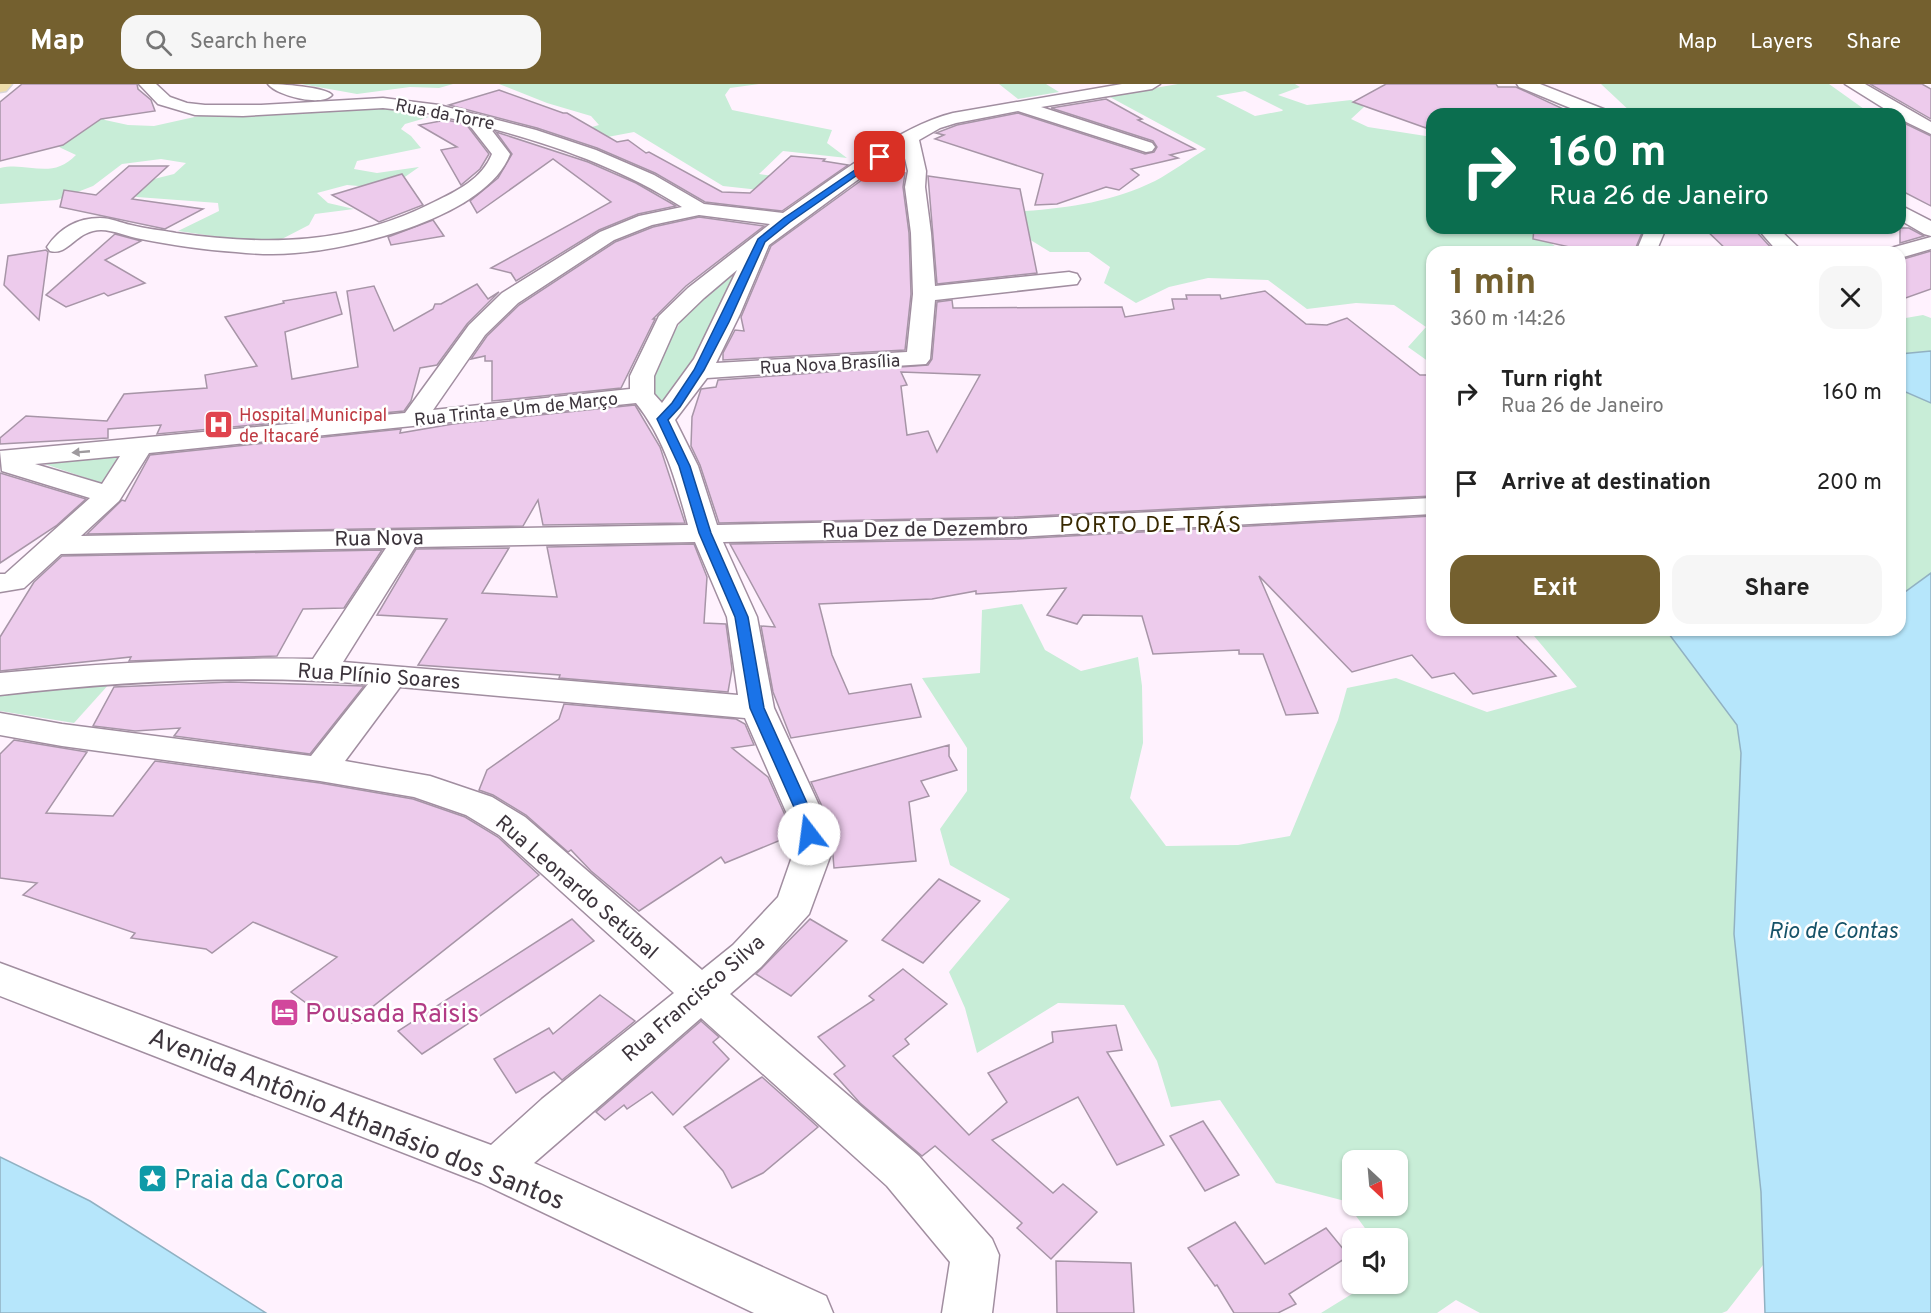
<!DOCTYPE html>
<meta charset="utf-8">
<style>
:root{--surface:#fff;--page:#f6f6f6;--text:#222;--muted:#767676;--accent:#74602f}
body{margin:0;font-family:Overpass,sans-serif;background:var(--page);color:var(--text);height:100vh;display:flex;flex-direction:column;font-size:22px;white-space:nowrap}
*{box-sizing:border-box;margin:0}
p{font-size:20px;color:var(--muted)}
.icon{flex:none;width:33px;height:33px;fill:none;stroke:currentColor;stroke-width:2;stroke-linecap:round;stroke-linejoin:round}
.map{position:relative;flex:1;overflow:hidden}
.side{position:absolute;left:1426px;top:162px;width:480px;height:390px;display:flex;flex-direction:column;background:var(--surface);border-radius:18px;box-shadow:0 2px 4px #0004}
.side>*{flex:none}
.guide{position:absolute;left:1426px;top:24px;width:480px;height:126px;border-radius:18px;box-shadow:0 2px 4px #0004;background:#0b6e4f;color:#fff;overflow:hidden}
.needle{width:39px;rotate:154deg}
.controls{position:absolute;left:1342px;top:1066px;display:grid;gap:12px}
.controls a{display:grid;place-items:center;width:66px;height:66px;border-radius:12px;background:var(--surface);box-shadow:0 2px 4px #0004;font-size:30px}
.pin{position:absolute;display:grid;place-items:center;width:51px;height:51px;color:#fff;margin:-26px;border-radius:12px;box-shadow:0 3px 9px #0006}
.me{position:absolute;width:66px;margin:-33px;rotate:345deg;stroke-linejoin:round;filter:drop-shadow(0 0 4px #0008)}
.turn{display:flex;align-items:center;gap:21px;height:126px;padding:0 24px;font-size:27px}
.turn .icon{width:78px;height:78px;stroke-width:2.5}
.turn b{display:block;font-size:42px;line-height:51px}
.round{display:grid;place-items:center;flex:none;width:63px;height:63px;border-radius:18px;background:var(--page)}
.summary{display:flex;align-items:center;justify-content:space-between;height:102px;padding:0 24px}
h1{font-size:36px;font-weight:700;line-height:45px;color:var(--accent)}
.action{display:flex;gap:12px;margin-top:auto;padding:12px 24px}
.action a{flex:1;height:69px;border-radius:18px;background:var(--accent);color:#fff;font-size:24px;font-weight:700;line-height:69px;text-align:center}
.action a+a{background:var(--page);color:var(--text)}
ul{padding:0;list-style:none}
li{display:flex;align-items:center;gap:18px;height:90px;padding:0 24px}
li div{flex:1}
li b{display:block;font-size:22px}
li em{font-style:normal}
header{display:flex;align-items:center;gap:36px;box-sizing:border-box;height:84px;padding:0 30px;background:var(--accent);color:#fff}
header strong{font-size:28px}
nav{display:flex;gap:33px;margin-inline-start:auto;font-size:21px}
.search{width:420px;height:54px;background:var(--page);display:flex;align-items:center;gap:15px;box-sizing:border-box;padding:0 21px;border-radius:18px;color:var(--muted);font-size:22px}
.map>svg:first-child{display:block}
.green{fill:#c8edd7;fill-rule:evenodd}
.water{fill:#b6e6fb;stroke:#91b1c2;stroke-width:1.5}
.building{fill:#edcbec;stroke:#a795a7;stroke-width:1.5;fill-rule:evenodd}
.lines{fill:none;stroke-linecap:round;stroke-linejoin:round}
.minor-casing{stroke:#a18ea0;stroke-width:3}
.major-casing{stroke:#d8d6d8;stroke-width:3}
.minor{fill:#fff;fill-rule:evenodd}
.major{fill:#eda;fill-rule:evenodd}
.oneway{fill:#9e9a9e}
.route{fill:#1a73e8;stroke:#114b97;stroke-width:1.5}
.labels{text-anchor:middle;stroke-width:5;stroke-linejoin:round;paint-order:stroke}
.far-street-label{font-size:18px;fill:#3c343c;stroke:#fff}
.far-health-label{font-size:18px;fill:#be3a42;stroke:#fff;text-anchor:start}
.street-label{font-size:21px;fill:#3c343c;stroke:#fff}
.neighbourhood-label{font-size:22px;letter-spacing:1.5px;fill:#372800;stroke:#fff}
.water-label{font-size:22px;font-style:italic;fill:#165369;stroke:#fff}
.near-hotel-label{font-size:26px;fill:#b23c85;stroke:#fff;text-anchor:start}
.near-street-label{font-size:26px;fill:#3c343c;stroke:#fff}
.near-culture-label{font-size:26px;fill:#0d838f;stroke:#fff;text-anchor:start}
</style>
<header>
<strong>Map</strong>
<div class="search"><svg class="icon" aria-label="search" viewBox="0 0 24 24"><circle cx="10" cy="10" r="6"/><path d="M15 15l6 6"/></svg>Search here</div>
<nav><a>Map</a><a>Layers</a><a>Share</a></nav>
</header>
<div class="map">
<svg width="1931" height="1229" viewBox="0 0 1931 1229">
<rect width="100%" height="100%" fill="#fff2fe"/>
<g class="green">
<path d="M301,0H453L439,4L410,3L357,10Z"/>
<path d="M499,0H759L730,4L725,11L732,26L832,46L827,59L847,74L783,67L759,90L791,94L803,111L723,102L634,48L581,58L563,51L599,41L591,32L547,19Z"/>
<path d="M999,0H1046L1059,8L1018,15Z"/>
<path d="M1178,0H1295L1300,3L1278,11L1307,21L1351,16L1364,23L1351,35L1368,43L1432,53V144H1537V149L1563,168H1432V280L1408,263L1426,243L1394,221L1356,219L1307,225L1268,196L1208,194L1169,203L1136,219L1104,199L1110,183L1089,168H1050L1016,147L1025,127C1070,124 1114,117 1155,97C1172,88 1189,75 1206,65L1108,12ZM1245,7L1283,26L1282,27L1255,32L1216,12Z"/>
<path d="M1601,0H1829L1871,30H1633Z"/>
<path d="M384,23L429,33L405,40L401,45L411,52L421,64L357,77L354,85L377,89L419,83L402,95L370,103L347,101L317,109L328,119L354,125L315,130L309,141L278,157L233,155L178,147L219,127L218,119L137,113L125,109L142,98L174,90L186,79L161,75L122,80L93,102L57,116L0,120V84C28,77 51,97 76,71L61,64L43,51L99,31L105,36L128,41L154,42L199,32Z"/>
<path d="M739,181C716,231 693,280 663,325L654,308L656,278L691,221Z"/>
<path d="M1923,231L1931,234V267L1901,270L1900,235Z"/>
<path d="M1900,306L1931,319V489L1901,511Z"/>
<path d="M126,368L101,399L33,376Z"/>
<path d="M1022,520L1045,566L1081,587L1138,573L1142,602L1143,659L1130,714L1166,762L1238,761L1290,752L1338,636L1347,604L1396,594L1487,628L1577,603L1529,546H1666L1737,641L1741,669L1734,850L1761,1108L1763,1181L1727,1227L1722,1229H1480L1456,1216L1437,1229H1321L1368,1200H1398V1155H1373L1345,1117L1276,1099L1220,1016L1171,1023L1157,977L1124,921L1058,919L977,969L965,924L949,888L1010,815L950,781L940,745L967,707V664L922,594L980,589L982,526ZM1353,1077H1398V1122H1353Z"/>
<path d="M110,599L74,639L0,627V608Z"/>
</g>
<g class="water">
<path d="M1931,267V319L1901,306L1900,270Z"/>
<path d="M1931,489V1229H1765L1761,1108L1734,850L1741,669L1737,641L1666,546H1900L1901,511Z"/>
<path d="M0,1073L90,1117L266,1229H0Z"/>
</g>
<g class="building">
<path d="M22,0H137L138,5L151,16L155,27L101,35L63,61L0,77V18Z"/>
<path d="M1386,0H1496L1498,3H1516L1574,30H1432L1426,44L1353,18Z"/>
<path d="M1870,0H1922L1931,5V35Z"/>
<path d="M499,6L563,29H567L617,58L628,56L646,69L649,68L722,108L750,109L791,72L825,75L823,77L848,81L782,127L705,118L655,89L597,64L537,44L449,21Z"/>
<path d="M1106,15L1142,35L1138,36L1195,65L1170,71L1178,74L1131,85L1139,91L1119,106L1106,103L1057,120L1035,121L1043,90L935,55L944,51L936,49L957,41L1018,29L1145,70L1154,68L1157,63L1153,57L1051,24Z"/>
<path d="M446,36L466,40L489,70L480,85L461,101L441,66L457,63L419,41Z"/>
<path d="M1904,39L1931,52V122L1900,106V41Z"/>
<path d="M496,48L588,78L636,99L676,122L638,130L599,146L516,197L511,189L491,184L611,118L553,75L477,129L470,117L498,94L512,70Z"/>
<path d="M129,82H168L132,115L203,125L165,145L60,123L64,106L96,111Z"/>
<path d="M877,85L905,89L903,103L909,149L911,210L905,266L723,276V269L735,246L744,247L741,233L771,162Z"/>
<path d="M402,90L423,121L379,138L332,111Z"/>
<path d="M928,92L1020,105L1037,189L937,200Z"/>
<path d="M699,133L764,142L686,202L653,235H655L621,304L492,317V277H485V272L471,275L487,252L519,221L615,158L653,143Z"/>
<path d="M433,136L444,152L391,161L388,153Z"/>
<path d="M1534,144H1644L1634,168H1592L1533,155Z"/>
<path d="M1704,144H1753L1775,168H1729Z"/>
<path d="M1900,144H1909L1924,152L1900,159Z"/>
<path d="M115,150L141,157L105,176L145,199L108,212L104,209L66,223L46,211Z"/>
<path d="M46,166L48,168L39,236L4,201L8,172Z"/>
<path d="M1931,167V205L1900,216V176Z"/>
<path d="M477,200L488,215L499,208L467,240L437,281L420,284L411,317L404,327L157,350L161,341L108,345V354L0,360V354L26,332L107,337L124,310L207,304L205,291L257,282L225,233L284,219L283,217L336,208L342,230L285,248L292,295L358,283L347,207L374,202L394,247L433,225L435,220H441Z"/>
<path d="M1265,207L1306,240L1327,241L1347,234L1420,291H1432V412L1014,433L719,439L700,381L691,362L692,333L701,305L716,303L718,296L928,281L932,275L937,218L952,216L953,224L1122,223L1125,233L1174,225L1172,215H1187L1186,211H1220L1221,215ZM901,288L980,291L937,368L928,347L907,351L901,302L907,301Z"/>
<path d="M635,321L660,363L685,439L543,441L538,416L523,442L87,450L122,416L125,417L150,371L401,345L400,349L453,340Z"/>
<path d="M0,389L86,415L56,442L0,479Z"/>
<path d="M1432,432V546H1511L1556,592L1473,610L1454,589L1432,594L1412,571L1352,588L1259,492L1318,629L1286,631L1263,570H1239V566L1153,570L1142,532L1083,531L1077,540L1047,531L1066,504L976,510V507L932,515L819,520L832,571L849,610L911,600L921,633L791,654L773,608L761,542L775,543L730,460L1014,455Z"/>
<path d="M694,460L707,493L704,539L726,540L732,585L728,608L559,594L560,591L418,581L447,535L377,531L416,465L509,464L482,509L557,513L547,463Z"/>
<path d="M382,466L344,524L303,525L277,572L129,577L131,573L0,587V553L34,498L62,472Z"/>
<path d="M230,598L364,602L310,670L174,652L180,644L135,647L93,642L114,603Z"/>
<path d="M564,620L736,635L745,640L754,661L732,664L768,693L785,731L788,753L725,779L721,773L639,827L591,787L571,766L568,768L526,731L493,711L479,706L487,686L559,635Z"/>
<path d="M14,656L87,668L46,729L113,732L155,677L320,699L413,715L465,733L498,753L539,791L352,939L325,925L320,929L291,908L337,873L253,838L212,869L206,865L131,854L135,849L23,811L37,799L0,794V670Z"/>
<path d="M949,661V672L957,686L921,697L929,712L909,718L916,777L834,784L831,747H829L825,729L811,698Z"/>
<path d="M939,795L980,817L923,879L882,856Z"/>
<path d="M572,835L594,857L422,970L398,947Z"/>
<path d="M810,835L847,857L791,912L756,890Z"/>
<path d="M903,885L947,920L905,955L909,960L893,972L969,1051L1007,1018L988,989L1053,958L1052,948L1116,941L1122,966L1107,968L1164,1061L1117,1081L1078,1013L992,1056L1053,1109L1063,1100L1097,1128L1051,1175L1017,1144L1022,1139L935,1062L922,1072L860,1019L834,990L845,982L818,953L874,916L869,912Z"/>
<path d="M600,911L635,937L562,996L554,988L516,1009L494,975L549,944L553,950Z"/>
<path d="M701,937L719,953L713,958L729,975L673,1031L652,1008L627,1025L624,1021L605,1036L596,1028Z"/>
<path d="M762,993L818,1043L763,1089L732,1104L723,1087L684,1043Z"/>
<path d="M1203,1037L1239,1091L1205,1107L1170,1052Z"/>
<path d="M1235,1138L1265,1180L1326,1144L1349,1172L1289,1210L1296,1220L1278,1229H1234L1217,1201L1215,1202L1188,1164Z"/>
<path d="M1056,1177L1131,1179L1134,1229H1057Z"/>
</g>
<g class="lines">
<defs>
<g id="minor">
<path d="M139,0H156L170,13L187,19L205,21H261L383,14L439,21L536,46L596,66L654,91L704,120L783,129C830,97 899,42 953,29L1122,0H1160L1152,5L1041,23L1152,59L1155,63L1152,67L1146,68L1018,27L956,39L940,44L919,56L926,87L925,103L931,149L935,202L1069,188L1077,190L1080,195L1077,200L935,216L930,275L926,280L707,294L675,336L698,382L717,441L1014,435L1432,414V430L1014,453L723,458L757,533L774,624L823,730L831,770L809,830L761,883L730,910L919,1072L992,1155L999,1171L992,1229H942L950,1178L887,1102L701,934L534,1079L826,1212L833,1229H754L481,1099L0,912V879L491,1061L542,1015L674,909L499,751L466,731L414,713L320,697L62,662L0,651V629L62,640L311,672L368,600C245,590 122,597 0,611V589C104,579 208,573 313,575L386,464L61,470L24,504L0,508V490H5L90,414L2,387L0,367L405,329L469,241L502,209L600,148L639,132L682,123C623,85 557,62 490,44L510,70C487,132 355,165 295,169C275,171 255,170 236,168C204,166 172,161 141,155C128,153 114,146 101,146C76,146 69,172 50,167L47,163C59,145 77,134 100,134C111,134 121,139 131,141C146,145 161,146 176,149C267,162 350,161 434,118C457,107 482,95 492,70L467,38L428,29L383,24L243,32L195,31L158,20ZM903,66L908,87L905,103L911,149L913,210L907,268L716,279L740,230L769,161L871,86ZM699,131L770,140L688,204L659,232L630,292V305L433,326L485,251L518,219L614,156L652,141ZM737,186L694,275L662,319L654,310V292L677,240L704,214ZM636,319C665,355 676,397 688,441L81,452L119,417L149,369ZM120,372L102,400L35,380ZM695,458L727,533L738,611L343,578L415,463ZM400,603L745,634L787,730L793,770L778,813L733,861L702,886L525,733L492,713L430,692L345,677Z"/>
<path d="M268,0C280,0 326,3 332,11C322,23 277,12 268,0Z"/>
<path d="M1517,0H1540L1606,26L1609,30H1585L1519,3Z"/>
<path d="M1845,0H1865L1931,38V50L1900,35V30H1893Z"/>
<path d="M1900,121L1931,137V152L1924,150L1900,136Z"/>
<path d="M1646,144H1666L1656,168H1636Z"/>
<path d="M1757,144H1778L1803,168H1778Z"/>
<path d="M1931,153V165L1900,174V168H1888L1891,164Z"/>
</g>
<path id="major" d="M0,0H12L6,7L0,8Z"/>
</defs>
<use href="#minor" class="minor-casing"/>
<use href="#major" class="major-casing"/>
<use href="#minor" class="minor"/>
<use href="#major" class="major"/>
</g>
<defs><path id="oneway-solid" d="M-6-.8H1V-3.2L6.5 0L1 3.2V.8H-6Z" transform="scale(1.5)"/></defs>
<use class="oneway" href="#oneway-solid" transform="translate(81 368) rotate(175)"/>
<path class="route" d="M877,71L883,73L790,138L765,158L729,238L704,286L680,323L668,336L690,382L711,449L748,533L764,624L812,730L816,750L814,754H803L797,730L750,624L735,533L699,449L679,382L657,335L672,319L694,286L758,155L784,134Z"/>
<defs>
<symbol id="hospital-square" viewBox="-11 -11 22 22"><rect x="-9" y="-9" width="18" height="18" rx="4" fill="#e0444e" stroke="#fff"/><path d="M-5-5h3v3.5h4V-5h3V5h-3V1.5h-4V5h-3Z" fill="#fff"/></symbol>
<symbol id="hotel-square" viewBox="-11 -11 22 22"><rect x="-9" y="-9" width="18" height="18" rx="4" fill="#d1479c" stroke="#fff"/><path d="M-6-4.5h1.5V1H6V5H4.5V3h-9V5H-6ZM-4 0a1.8 1.8 0 1 1 3.6 0ZM.5 0V-2.5h3Q6-2.5 6 0Z" fill="#fff"/></symbol>
<symbol id="sight-square" viewBox="-11 -11 22 22"><rect x="-9" y="-9" width="18" height="18" rx="4" fill="#0f9aa8" stroke="#fff"/><path d="M0-6L1.8-2.2L6-1.7L2.9 1.2L3.7 5.4L0 3.3L-3.7 5.4L-2.9 1.2L-6-1.7L-1.8-2.2Z" fill="#fff"/></symbol>
</defs>
<g fill-rule="evenodd">
<use href="#hospital-square" x="202" y="324" width="33" height="33"/>
<use href="#hotel-square" x="268" y="912" width="33" height="33"/>
<use href="#sight-square" x="136" y="1078" width="33" height="33"/>
</g>
<g class="labels">
<g class="far-street-label">
<text transform="translate(445 30) rotate(11)" y="6">Rua da Torre</text>
<text transform="translate(830 280) rotate(-3)" y="6">Rua Nova Brasília</text>
<text transform="translate(516 325) rotate(-6)" y="6">Rua Trinta e Um de Março</text>
</g>
<g class="far-health-label">
<text x="239" y="337">Hospital Municipal<tspan x="239" dy="21">de Itacaré</tspan></text>
</g>
<g class="street-label">
<text transform="translate(925 445) rotate(-1)" y="7">Rua Dez de Dezembro</text>
<text transform="translate(379 454) rotate(-1)" y="7">Rua Nova</text>
<text transform="translate(379 592) rotate(4)" y="7">Rua Plínio Soares</text>
<text transform="translate(577 803) rotate(41)" y="7">Rua Leonardo Setúbal</text>
<text transform="translate(693 914) rotate(-41)" y="7">Rua Francisco Silva</text>
</g>
<g class="neighbourhood-label">
<text x="1151" y="448">PORTO DE TRÁS</text>
</g>
<g class="water-label">
<text x="1833" y="854">Rio de Contas</text>
</g>
<g class="near-hotel-label">
<text x="305" y="938">Pousada Raisis</text>
</g>
<g class="near-street-label">
<text transform="translate(357 1034) rotate(22)" y="9">Avenida Antônio Athanásio dos Santos</text>
</g>
<g class="near-culture-label">
<text x="174" y="1104">Praia da Coroa</text>
</g>
</g>
</svg>
<div class="controls">
<a><svg class="needle" viewBox="-14 -14 28 28"><path d="M0-13l5 13h-10z" fill="#e53935"/><path d="M0 13l5-13h-10z" fill="#767676"/></svg></a>
<a><svg class="icon" aria-label="sound" viewBox="0 0 24 24"><path d="M4 9h4l5-4v14l-5-4H4zM17 9q2 3 0 6"/></svg></a>
</div>
<div class="pin" style="left:880px;top:73px;background:#d93025"><svg class="icon" aria-label="arrive" viewBox="0 0 24 24"><path d="M6 21V4h12l-3 4 3 4H6"/></svg></div>
<svg class="me" style="left:809px;top:750px" viewBox="-20 -20 40 40"><circle r="19" fill="#fff"/><path d="M0-13L10 11 0 6-10 11z" fill="#1a73e8"/></svg>
<div class="guide">
<div class="turn"><svg class="icon" aria-label="right" viewBox="0 0 24 24"><path d="M7 20v-9h11M14 6l5 5-5 5"/></svg><div><b>160 m</b>Rua 26 de Janeiro</div></div>
</div>
<section class="side">
<div class="summary"><div><h1>1 min</h1><p>360 m · 14:26</p></div><a class="round"><svg class="icon" aria-label="close" viewBox="0 0 24 24"><path d="M6 6l12 12M18 6L6 18"/></svg></a></div>
<ul>
<li><svg class="icon" aria-label="right" viewBox="0 0 24 24"><path d="M7 20v-9h11M14 6l5 5-5 5"/></svg><div><b>Turn right</b><p>Rua 26 de Janeiro</p></div><em>160 m</em></li>
<li><svg class="icon" aria-label="arrive" viewBox="0 0 24 24"><path d="M6 21V4h12l-3 4 3 4H6"/></svg><div><b>Arrive at destination</b></div><em>200 m</em></li>
</ul>
<div class="action"><a>Exit</a><a>Share</a></div>
</section>
</div>
